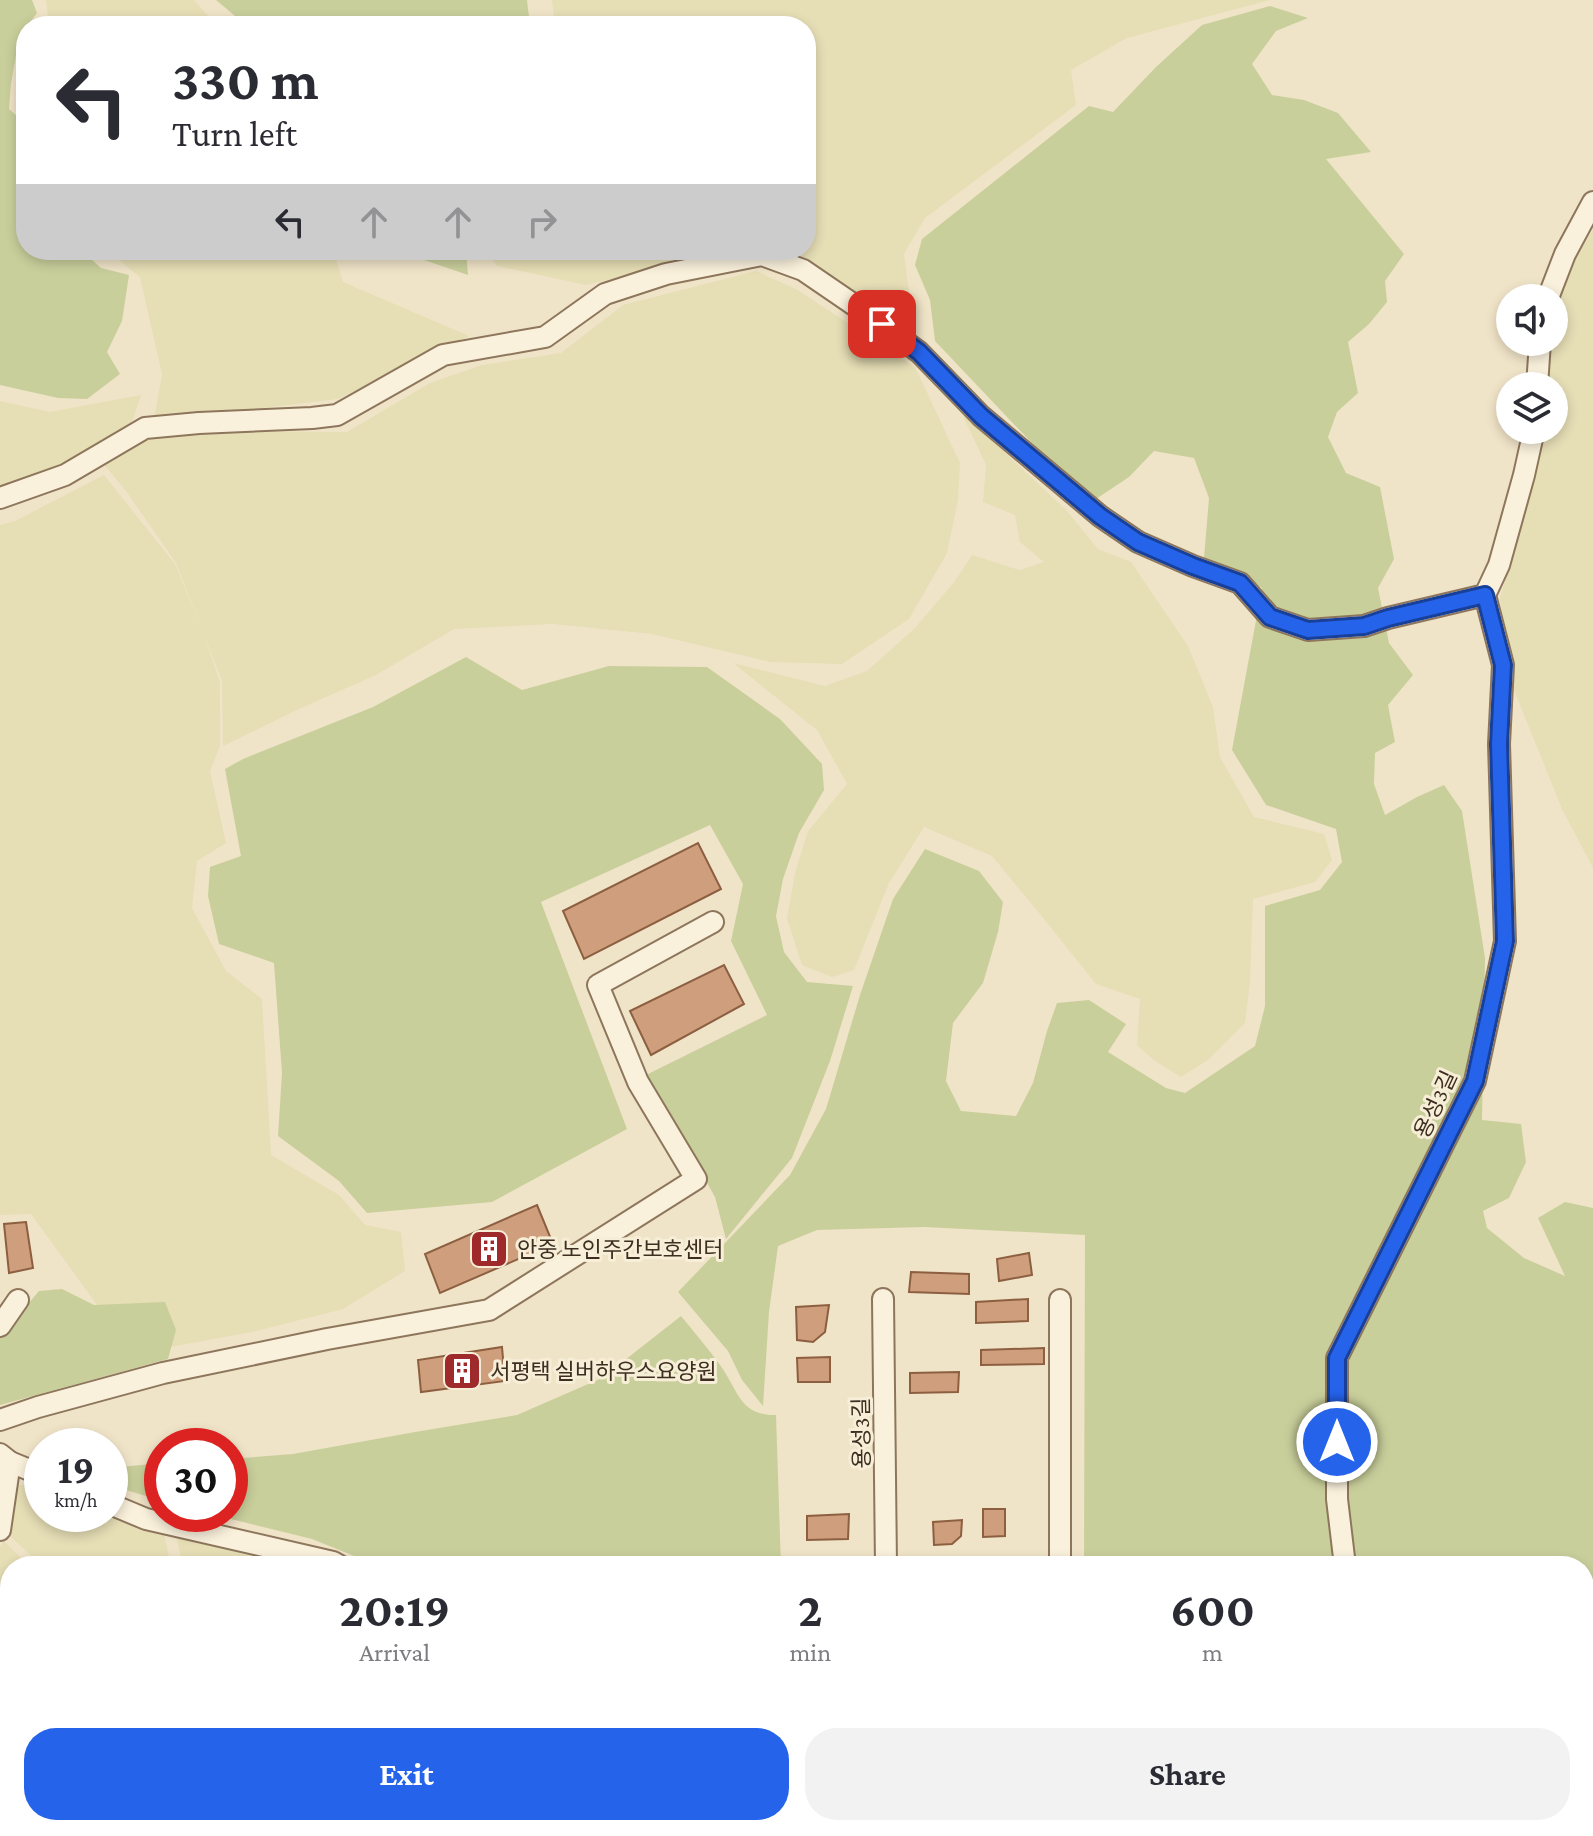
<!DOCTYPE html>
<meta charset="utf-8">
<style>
:root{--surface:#fff;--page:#f2f2f3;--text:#2b2b33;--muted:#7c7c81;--accent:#2563eb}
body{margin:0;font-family:"Crimson Pro","Noto Sans KR",serif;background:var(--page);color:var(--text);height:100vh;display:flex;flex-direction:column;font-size:30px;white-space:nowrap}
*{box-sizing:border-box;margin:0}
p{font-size:26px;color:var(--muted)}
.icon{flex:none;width:44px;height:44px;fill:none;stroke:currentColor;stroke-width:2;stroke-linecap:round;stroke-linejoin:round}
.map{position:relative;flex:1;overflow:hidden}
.details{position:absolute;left:0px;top:1556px;width:1594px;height:280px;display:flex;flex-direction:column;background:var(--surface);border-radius:32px 32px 0 0;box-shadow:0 4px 12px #0003}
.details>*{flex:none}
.guide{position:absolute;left:16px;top:16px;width:800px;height:244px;border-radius:32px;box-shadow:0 4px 12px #0003;background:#fff;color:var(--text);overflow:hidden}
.buttons{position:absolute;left:1496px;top:284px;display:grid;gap:16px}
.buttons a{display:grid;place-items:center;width:72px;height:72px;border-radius:50%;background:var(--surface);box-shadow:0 4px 12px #0003;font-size:40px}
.speed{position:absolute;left:24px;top:1428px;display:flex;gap:16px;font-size:40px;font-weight:700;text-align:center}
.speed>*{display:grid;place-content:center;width:104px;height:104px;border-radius:50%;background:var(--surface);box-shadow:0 4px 12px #0003;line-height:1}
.speed small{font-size:20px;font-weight:400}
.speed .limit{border:12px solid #d22;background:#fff;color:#111}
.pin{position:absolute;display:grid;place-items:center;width:68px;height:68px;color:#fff;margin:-34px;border-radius:16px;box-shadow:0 4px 12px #0006}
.me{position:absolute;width:88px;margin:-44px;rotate:0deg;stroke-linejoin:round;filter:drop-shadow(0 0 6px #0008)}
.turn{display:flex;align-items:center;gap:28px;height:168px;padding:0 24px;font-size:36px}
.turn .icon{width:104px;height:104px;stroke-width:2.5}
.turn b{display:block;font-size:56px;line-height:68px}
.lanes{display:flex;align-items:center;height:76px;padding:0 24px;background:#0003;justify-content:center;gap:40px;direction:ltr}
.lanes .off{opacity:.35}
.eta{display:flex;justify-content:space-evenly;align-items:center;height:136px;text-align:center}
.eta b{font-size:48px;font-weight:700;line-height:56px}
.cta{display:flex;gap:16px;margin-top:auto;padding:16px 24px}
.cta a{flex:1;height:92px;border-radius:32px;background:var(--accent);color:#fff;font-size:32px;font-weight:700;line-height:92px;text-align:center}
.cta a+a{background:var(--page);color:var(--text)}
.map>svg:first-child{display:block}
.farmland{fill:#e6deb5}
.green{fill:#c9cf9b}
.building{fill:#cf9f7d;stroke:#8d5f41;stroke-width:2}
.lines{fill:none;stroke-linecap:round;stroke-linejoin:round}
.minor-casing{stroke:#8d765c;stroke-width:24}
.minor{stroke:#faf1dc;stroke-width:20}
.route-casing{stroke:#184099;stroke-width:20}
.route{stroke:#2563eb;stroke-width:14}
.labels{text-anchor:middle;stroke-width:6;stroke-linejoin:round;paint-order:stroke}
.street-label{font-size:22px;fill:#3d2e20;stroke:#f7eed8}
.poi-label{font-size:22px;fill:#3d2e20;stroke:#f7eed8;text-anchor:start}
</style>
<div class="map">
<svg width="1593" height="1836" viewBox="0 0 1593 1836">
<rect width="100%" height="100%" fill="#f0e4c8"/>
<g class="farmland">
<path d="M46,0H194L217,26H49Z"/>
<path d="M552,0H1270L1127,38L1071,70L1076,105L925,218L904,254L913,324L778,250H806V26H555Z"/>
<path d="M1593,230V868L1562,809L1508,675L1500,598L1535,470L1539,430H1554V386H1544L1550,342H1554L1556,291Z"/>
<path d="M106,250H333L343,282L469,336L338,399L246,410L155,415L162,374L140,277Z"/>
<path d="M485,250H733L586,285L497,266Z"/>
<path d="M756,271L796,289L915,367L960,463L958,500L947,553L909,619L842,664L770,662L652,634L552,624L454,629L376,675L301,708L223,746L222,681L176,563L126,491L102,462L144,440L222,431L347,432L430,383L482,365L561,353L623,305Z"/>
<path d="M141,395L132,422L57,468L0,489V401L50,412Z"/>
<path d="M961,401L999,447L1067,511L1098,549L1131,562L1188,646L1213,707L1220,757L1254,817L1324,834L1332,860L1315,882L1253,899L1250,982L1245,1023L1208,1060L1181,1077L1155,1061L1137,1045L1140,999L1096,984L1040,914L992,856L924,827L889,883L854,970L832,977L802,965L787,919L795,873L808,831L847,784L817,730L733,663L825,686L867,671L915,628L955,581L972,555L1020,570L1044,562L1020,542L1015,515L983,502L986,465L964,418Z"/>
<path d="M104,475L175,564L203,632L220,682V746L210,771L226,843L197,861L192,908L226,971L262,999L271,1155L339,1195L365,1225L401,1232L405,1271L343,1309L252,1332L170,1347L100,1309L31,1214L0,1215V525L15,521Z"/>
<path d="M37,1484L42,1487V1514H104L164,1533L171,1566H42L6,1532L13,1495L19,1485Z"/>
<path d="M176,1535L290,1563L297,1566H183Z"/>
<path d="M4,1541L29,1566H10V1638L0,1627V1547Z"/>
<path d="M210,1826L211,1836H86L85,1827Z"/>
<path d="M225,1826H492V1836H226Z"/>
<path d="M684,1826H771L770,1836H681Z"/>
</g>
<g class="green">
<path d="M0,0H32L37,13L19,37L11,84L9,109L26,124V250H81L101,268L129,275L122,321L107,352L120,374L87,399L58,398L0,385Z"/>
<path d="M216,0H527L530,26H247Z"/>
<path d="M1270,6L1308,18L1276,31L1252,64L1272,95L1304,100L1338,113L1371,152L1326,159L1404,254L1385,281L1387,302L1369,324L1348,342L1358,393L1337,412L1328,437L1346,473L1380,487L1394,559L1378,588L1389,643L1413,675L1388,705L1395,742L1375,753L1374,784L1385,815L1417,797L1444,785L1462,811L1485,958L1482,1120L1521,1124L1526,1162L1509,1198L1483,1211L1487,1228L1524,1258L1565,1276L1538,1218L1565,1202L1593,1208V1836H1378L1379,1826H1584V1566H1084L1085,1235L924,1227L817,1230L778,1246L769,1312L763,1406L742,1380L728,1351L678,1292L790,1175L826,1109L860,995L893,899L925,849L979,871L1003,902L998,932L983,983L953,1023L946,1081L961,1111L1016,1116L1033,1083L1047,1031L1057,1003L1089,1000L1126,1024L1108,1052L1166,1088L1185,1093L1255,1046L1265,1006V906L1320,890L1342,862L1336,829L1266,805L1232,750L1262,588L1204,558L1209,498L1194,458L1154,451L1129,477L1093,501L1048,460L935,341L930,300L915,265L922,239L1089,106L1113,112L1156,67L1202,25Z"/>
<path d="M395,250H466L468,275Z"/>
<path d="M466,657L522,690L609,666L707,667L780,719L822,764L824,790L799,833L783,879L776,916L784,952L807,982L853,986L830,1061L792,1158L726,1239L715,1197L646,1075L767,1015L731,941L743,884L710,825L541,902L627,1129L492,1202L367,1213L339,1181L278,1136L282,1073L274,963L219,944L208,896L210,867L241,856L225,769L243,759L373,707Z"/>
<path d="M62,1289L94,1305L165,1302L176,1330L168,1359L0,1405V1337L39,1291Z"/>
<path d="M681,1316C694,1332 708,1348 720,1365C738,1389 739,1416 776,1415L781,1566H379L312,1539L211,1514H230V1459L293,1454L415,1432L517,1415L602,1378Z"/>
<path d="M162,1463V1501L110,1485V1468Z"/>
<path d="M0,1640L10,1653V1826H73L71,1836H0Z"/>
</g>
<g class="building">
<path d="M698,843L721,889L584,959L563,911Z"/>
<path d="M724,965L744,1004L651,1055L630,1011Z"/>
<path d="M537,1205L553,1244L440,1293L425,1254Z"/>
<path d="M26,1222L33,1268L9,1273L4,1224Z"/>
<path d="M1029,1253L1032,1275L999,1281L997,1259Z"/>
<path d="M911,1272L969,1274V1294L909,1292Z"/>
<path d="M1028,1299V1321L976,1323V1302Z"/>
<path d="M829,1305L825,1332L813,1342L797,1340L796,1307Z"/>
<path d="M502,1347L505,1381L421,1392L418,1360Z"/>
<path d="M1044,1348V1364L981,1365V1350Z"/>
<path d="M830,1357V1382H798L797,1358Z"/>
<path d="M959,1372L958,1392L910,1393V1373Z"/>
<path d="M983,1509H1005V1536L983,1537Z"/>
<path d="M849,1514L848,1539L807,1540V1516Z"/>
<path d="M962,1520L961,1536L952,1544L934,1545L933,1522Z"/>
<path d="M901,1826H939L938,1836H901Z"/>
<path d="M973,1826H1017L1016,1836H972Z"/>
<path d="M817,1827L853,1828L852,1836H817Z"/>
</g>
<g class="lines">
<defs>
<g id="minor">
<path d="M1548,298L1565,254L1593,202"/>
<path d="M1537,386L1540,342"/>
<path d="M0,498L65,475L145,428L199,423L312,418L337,415L443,355L545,337L605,294L666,274L762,255L803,270L863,311L919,352L981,416L1100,516L1138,542L1193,566L1240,583L1270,617L1308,630L1364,626L1388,618L1485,595L1499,565L1524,475L1534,430"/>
<path d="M883,1299L886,1566"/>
<path d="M0,1326L18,1300"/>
<path d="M0,1420L38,1407L163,1373L327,1339L489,1310L696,1179L638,1082L598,985L713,922"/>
<path d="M0,1454L10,1462L42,1475"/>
<path d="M110,1504L146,1519L333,1562L340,1566"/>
<path d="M0,1530L10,1462"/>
<path d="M1060,1566V1300"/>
<path d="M1345,1566L1337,1499V1358L1475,1081L1505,941L1499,744L1503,665L1485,595"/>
<path d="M607,1826L611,1836"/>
<path d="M876,1836V1826"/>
<path d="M1047,1836L1048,1826"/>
<path d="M1359,1836L1360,1826"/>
</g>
</defs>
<use href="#minor" class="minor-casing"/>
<use href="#minor" class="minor"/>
</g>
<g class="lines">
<defs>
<path id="route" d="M882,324L919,352L981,416L1100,516L1138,542L1193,566L1240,583L1270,617L1308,630L1364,626L1388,618L1485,595L1503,665L1499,744L1505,941L1475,1081L1337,1358V1442"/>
</defs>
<use href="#route" class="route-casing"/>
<use href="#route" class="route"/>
</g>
<defs>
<symbol id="building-square" viewBox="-11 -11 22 22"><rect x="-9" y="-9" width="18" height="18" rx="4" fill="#9e2a2b" stroke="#f7eed8"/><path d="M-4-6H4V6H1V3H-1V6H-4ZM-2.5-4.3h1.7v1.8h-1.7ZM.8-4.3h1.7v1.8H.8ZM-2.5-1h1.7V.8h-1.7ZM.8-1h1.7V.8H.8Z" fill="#fff"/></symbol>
</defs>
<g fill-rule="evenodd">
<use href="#building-square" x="467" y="1227" width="44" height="44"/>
<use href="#building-square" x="440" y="1349" width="44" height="44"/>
</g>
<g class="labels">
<g class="street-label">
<text transform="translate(1435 1104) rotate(-65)" y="8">용성3길</text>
<text transform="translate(861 1433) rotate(-91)" y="8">용성3길</text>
</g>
<g class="poi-label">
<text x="517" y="1257">안중 노인주간보호센터</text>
<text x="490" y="1379">서평택 실버하우스요양원</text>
</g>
</g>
</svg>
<div class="buttons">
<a><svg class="icon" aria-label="sound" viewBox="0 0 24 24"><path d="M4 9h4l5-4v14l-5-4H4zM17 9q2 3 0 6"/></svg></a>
<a><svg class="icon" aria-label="layers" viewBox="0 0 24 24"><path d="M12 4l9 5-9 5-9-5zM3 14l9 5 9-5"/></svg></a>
</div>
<div class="speed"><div>19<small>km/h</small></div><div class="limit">30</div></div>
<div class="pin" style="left:882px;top:324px;background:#d93025"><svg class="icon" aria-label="arrive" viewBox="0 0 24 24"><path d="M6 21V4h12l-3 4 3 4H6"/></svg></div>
<svg class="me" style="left:1337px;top:1442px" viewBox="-20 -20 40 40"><circle r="17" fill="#2563eb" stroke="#fff" stroke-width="3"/><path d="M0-11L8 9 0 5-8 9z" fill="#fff"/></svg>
<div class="guide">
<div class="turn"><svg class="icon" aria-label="left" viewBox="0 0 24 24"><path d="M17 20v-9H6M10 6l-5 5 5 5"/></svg><div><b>330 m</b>Turn left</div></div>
<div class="lanes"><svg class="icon" aria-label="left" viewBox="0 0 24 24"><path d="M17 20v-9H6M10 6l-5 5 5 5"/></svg><svg class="icon off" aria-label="ahead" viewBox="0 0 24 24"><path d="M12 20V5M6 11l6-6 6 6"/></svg><svg class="icon off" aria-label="ahead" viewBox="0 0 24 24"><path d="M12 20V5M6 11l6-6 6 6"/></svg><svg class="icon off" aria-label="right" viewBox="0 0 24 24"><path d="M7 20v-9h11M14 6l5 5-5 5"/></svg></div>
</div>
<section class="details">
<div class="eta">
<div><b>20:19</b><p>Arrival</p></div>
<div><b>2</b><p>min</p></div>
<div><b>600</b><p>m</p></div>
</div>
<div class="cta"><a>Exit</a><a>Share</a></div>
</section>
</div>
